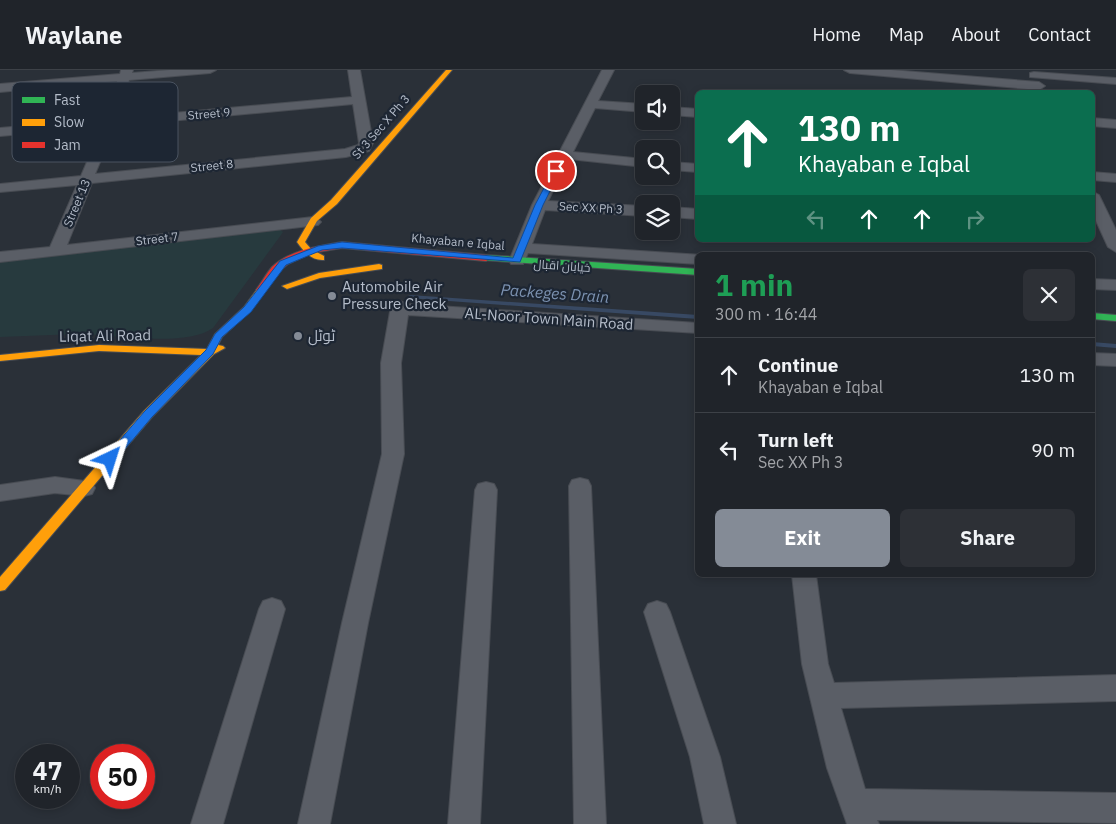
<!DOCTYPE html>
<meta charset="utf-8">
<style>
:root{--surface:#20242a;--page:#2d3036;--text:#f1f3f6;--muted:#a2a4a8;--line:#3d4147;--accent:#848b96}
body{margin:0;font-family:"IBM Plex Sans",Cairo,sans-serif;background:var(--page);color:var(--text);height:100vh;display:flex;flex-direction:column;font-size:19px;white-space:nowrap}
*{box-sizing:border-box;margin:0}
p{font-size:16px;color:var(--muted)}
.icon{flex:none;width:28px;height:28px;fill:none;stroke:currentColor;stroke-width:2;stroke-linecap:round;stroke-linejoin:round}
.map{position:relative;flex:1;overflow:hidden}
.side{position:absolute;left:695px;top:182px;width:400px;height:325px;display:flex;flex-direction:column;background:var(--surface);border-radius:8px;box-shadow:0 2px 8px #0003,0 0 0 1px var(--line)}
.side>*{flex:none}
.top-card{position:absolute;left:695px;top:20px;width:400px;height:152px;border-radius:8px;box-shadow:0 2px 8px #0003,0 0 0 1px var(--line);background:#0b6e4f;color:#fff;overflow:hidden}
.buttons{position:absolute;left:635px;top:15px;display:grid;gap:10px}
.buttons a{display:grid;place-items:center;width:45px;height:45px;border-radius:8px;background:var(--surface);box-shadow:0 2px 8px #0003,0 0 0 1px var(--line);font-size:25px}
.speed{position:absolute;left:15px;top:674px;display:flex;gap:10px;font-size:25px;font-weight:700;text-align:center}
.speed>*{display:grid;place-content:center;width:65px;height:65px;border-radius:50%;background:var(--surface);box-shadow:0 2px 8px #0003,0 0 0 1px var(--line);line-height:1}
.speed small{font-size:12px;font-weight:400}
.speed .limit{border:8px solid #d22;background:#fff;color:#111}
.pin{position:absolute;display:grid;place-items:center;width:42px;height:42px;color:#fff;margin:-21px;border:2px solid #fff;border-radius:50%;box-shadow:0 1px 5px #0007}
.me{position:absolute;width:55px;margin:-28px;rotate:41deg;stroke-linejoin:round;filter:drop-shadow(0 0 4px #0008)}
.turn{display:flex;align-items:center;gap:18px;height:105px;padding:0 20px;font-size:22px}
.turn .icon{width:65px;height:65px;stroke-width:2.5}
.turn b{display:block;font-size:35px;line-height:42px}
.lanes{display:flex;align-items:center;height:48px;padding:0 20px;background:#0003;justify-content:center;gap:25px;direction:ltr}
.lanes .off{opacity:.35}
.round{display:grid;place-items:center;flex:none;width:52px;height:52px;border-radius:8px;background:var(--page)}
.headline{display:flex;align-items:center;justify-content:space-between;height:85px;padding:0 20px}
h1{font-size:30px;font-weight:700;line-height:38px;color:#1e9e55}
.button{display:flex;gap:10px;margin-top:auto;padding:10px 20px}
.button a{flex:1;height:58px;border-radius:8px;background:var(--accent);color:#fff;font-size:20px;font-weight:700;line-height:58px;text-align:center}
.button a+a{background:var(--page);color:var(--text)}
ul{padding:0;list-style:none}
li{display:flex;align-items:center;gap:15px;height:75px;padding:0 20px;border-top:1px solid var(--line)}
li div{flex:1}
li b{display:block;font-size:19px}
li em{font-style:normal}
header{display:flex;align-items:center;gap:30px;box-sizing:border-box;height:70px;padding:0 25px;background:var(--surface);border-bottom:1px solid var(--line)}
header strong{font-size:24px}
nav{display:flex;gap:28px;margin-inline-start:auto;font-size:18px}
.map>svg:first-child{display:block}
.green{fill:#273a3e}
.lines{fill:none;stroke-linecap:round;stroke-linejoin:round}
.stream{fill:#384963;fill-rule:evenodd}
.street-casing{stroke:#484c53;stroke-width:2}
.fast-casing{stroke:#484c53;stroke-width:2}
.slow-casing{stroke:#484c53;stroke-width:2}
.jam-casing{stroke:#484c53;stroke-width:2}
.street{fill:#5a5e66;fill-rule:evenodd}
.fast{fill:#30b455;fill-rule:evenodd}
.slow{fill:#ff9f0a;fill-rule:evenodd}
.jam{fill:#e5322d;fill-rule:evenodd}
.route{fill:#1a73e8;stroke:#114b97}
.poi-dot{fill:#848b96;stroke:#1d2633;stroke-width:2}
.labels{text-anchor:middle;stroke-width:4.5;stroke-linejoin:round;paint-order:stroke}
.far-street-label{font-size:12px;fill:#b4bcc9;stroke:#1d2633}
.poi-label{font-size:15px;fill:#b4bcc9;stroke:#1d2633;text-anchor:start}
.street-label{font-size:15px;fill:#b4bcc9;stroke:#1d2633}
.water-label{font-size:16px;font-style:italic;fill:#7c92b1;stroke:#1d2633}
.key{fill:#1d2633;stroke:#4a5360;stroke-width:1}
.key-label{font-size:14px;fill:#b4bcc9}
</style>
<header>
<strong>Waylane</strong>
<nav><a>Home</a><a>Map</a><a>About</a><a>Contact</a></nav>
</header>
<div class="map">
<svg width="1116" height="754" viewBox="0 0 1116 754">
<rect width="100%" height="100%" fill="#2a3038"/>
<path class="green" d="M278,158L283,162L281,165L213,258C185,278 113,264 77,264C51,265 26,266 0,267V192Z"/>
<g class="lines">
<g class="stream">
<path d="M410,225L698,245V249L408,228V226Z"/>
<path d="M1092,272L1116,274V278L1092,276Z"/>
</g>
<defs>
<g id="street">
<path d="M121,0H133L132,3L170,0H216L210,3L129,10L118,48L352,27L348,0H360L373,73L369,81L346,87L92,113L67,175L313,147L318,149L321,152L318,155L0,192V182L50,177L77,115L0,122V114L81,106L102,57L0,66V58L105,49L117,11L0,22V14L120,4ZM353,34L359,73L358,75L345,79L95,104L115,56Z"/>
<path d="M602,0H614L598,31L644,34V42L595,38L573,82L644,89V97L569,89L548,131L644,136V146L545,140L532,174L702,185H698V194L528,183L523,194H511L509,191L532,135Z"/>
<path d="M844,0H891L1039,12L1045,16L1039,20L850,3Z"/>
<path d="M1034,2L1116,8V14L1030,7V3Z"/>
<path d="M671,37L698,39V47L671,45Z"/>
<path d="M1092,48L1116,50V58L1092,56Z"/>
<path d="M671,92L698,94V102L671,100Z"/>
<path d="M1092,102L1116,104V112L1092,110Z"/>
<path d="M1092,121L1099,125L1116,160V182L1108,177L1092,142Z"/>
<path d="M671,137L698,139V149L671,147Z"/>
<path d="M1092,209L1116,210V220L1092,219Z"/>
<path d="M400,231L408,234L698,253V263L408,245L401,293L404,384L368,553L330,754H298L342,553L382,384L381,293L391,236L394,232Z"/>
<path d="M1092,283L1116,284V296L1092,295Z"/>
<path d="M55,407L92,412L95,418L92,424L84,426L55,423L0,431V415Z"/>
<path d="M580,408L588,410L591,416L606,754H574L569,416L572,410Z"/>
<path d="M486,412L494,414L497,420L480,754H448L475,420L478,414Z"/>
<path d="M792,505H816L828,594L834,613L1116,605V631L841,638L865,719L1116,723V753L877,750L879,754H847L827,698L802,594Z"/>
<path d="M272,528L281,531L285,539L223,754H191L259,539L263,531Z"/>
<path d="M657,531L666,534L670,542L720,687L736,754H704L690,687L644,542L648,534Z"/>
</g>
<g id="fast">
<path d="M486,185L698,199V205L483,190L482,188Z"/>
<path d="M1092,243L1116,245V251L1092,249Z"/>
</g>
<g id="slow">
<path d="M446,0H452L337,134L317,151L305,172L311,179L324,186V190C312,191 303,181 297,172L311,148L331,130Z"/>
<path d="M379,194L382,195V199L320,208L287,219L282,216L319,203Z"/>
<path d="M261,217L266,220L250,241L222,267L218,275L223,276L225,278L214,284L152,347L5,520L0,521V507L144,341L201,285L99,281L0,291V285L99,275L207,279L215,264L244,237L258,218Z"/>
</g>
<path id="jam" d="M342,172L486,185L490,188L486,191L342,178L312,183L288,194L276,204L264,222H258L256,220C262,212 266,204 272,197C290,180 318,176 342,172Z"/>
</defs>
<use href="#street" class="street-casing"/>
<use href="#fast" class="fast-casing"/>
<use href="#slow" class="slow-casing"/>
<use href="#jam" class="jam-casing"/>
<use href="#street" class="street"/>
<use href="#fast" class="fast"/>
<use href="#slow" class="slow"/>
<use href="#jam" class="jam"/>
</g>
<path class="route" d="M556,99L560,101L543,135L520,192L342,178L322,180L286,195L251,242L222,267L213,284L152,347L114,392H106V386L144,342L206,280L215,264L244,237L280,191L318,176L342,172L513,188L535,135L553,101Z"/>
<g class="poi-dot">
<circle cx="332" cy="226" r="5"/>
<circle cx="298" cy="266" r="5"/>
</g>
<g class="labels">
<g class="far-street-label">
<text transform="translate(209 44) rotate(-5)" y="4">Street 9</text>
<text transform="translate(381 57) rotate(-49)" y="4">St 3 Sec X Ph 3</text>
<text transform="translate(212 96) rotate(-6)" y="4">Street 8</text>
<text transform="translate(77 133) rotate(-67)" y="4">Street 13</text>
<text transform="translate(591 138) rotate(3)" y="4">Sec XX Ph 3</text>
<text transform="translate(157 169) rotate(-7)" y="4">Street 7</text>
<text transform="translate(458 172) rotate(5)" y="4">Khayaban e Iqbal</text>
<text transform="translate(562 196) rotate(4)" y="4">خیابان اقبال</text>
</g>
<g class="poi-label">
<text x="342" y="222">Automobile Air<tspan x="342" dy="17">Pressure Check</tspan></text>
<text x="308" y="271">ٹوٹل</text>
</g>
<g class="street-label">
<text transform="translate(549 249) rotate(4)" y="5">AL-Noor Town Main Road</text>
<text transform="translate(105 266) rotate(-1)" y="5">Liqat Ali Road</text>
</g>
<g class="water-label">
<text transform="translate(555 223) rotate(4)" y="6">Packeges Drain</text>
</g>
</g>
<rect x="12" y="12" width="166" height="80" rx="8" class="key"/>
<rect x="22" y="27" width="23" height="6" fill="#30b455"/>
<rect x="22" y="49" width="23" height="7" fill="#ff9f0a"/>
<rect x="22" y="72" width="23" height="6" fill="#e5322d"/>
<g class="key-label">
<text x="54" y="35">Fast</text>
<text x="54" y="57">Slow</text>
<text x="54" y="80">Jam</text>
</g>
</svg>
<div class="buttons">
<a><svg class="icon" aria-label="sound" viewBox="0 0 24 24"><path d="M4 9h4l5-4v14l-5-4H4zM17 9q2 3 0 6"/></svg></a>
<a><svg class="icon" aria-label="search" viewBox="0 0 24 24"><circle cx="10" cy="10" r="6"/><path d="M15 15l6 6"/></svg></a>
<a><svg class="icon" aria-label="layers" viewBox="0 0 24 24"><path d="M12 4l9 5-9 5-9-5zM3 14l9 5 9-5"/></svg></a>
</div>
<div class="speed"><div>47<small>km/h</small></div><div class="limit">50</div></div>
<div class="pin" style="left:556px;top:101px;background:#d93025"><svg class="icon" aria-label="arrive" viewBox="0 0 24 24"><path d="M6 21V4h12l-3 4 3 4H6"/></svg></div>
<svg class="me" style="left:110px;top:389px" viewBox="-20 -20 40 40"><path d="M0-17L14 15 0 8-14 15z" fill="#1a73e8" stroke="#fff" stroke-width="4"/></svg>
<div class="top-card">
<div class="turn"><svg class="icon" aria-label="ahead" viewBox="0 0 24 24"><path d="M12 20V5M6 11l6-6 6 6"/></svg><div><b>130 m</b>Khayaban e Iqbal</div></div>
<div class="lanes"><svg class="icon off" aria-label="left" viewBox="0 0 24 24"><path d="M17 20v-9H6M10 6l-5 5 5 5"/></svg><svg class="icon" aria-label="ahead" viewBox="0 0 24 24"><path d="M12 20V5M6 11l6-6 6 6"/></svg><svg class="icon" aria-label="ahead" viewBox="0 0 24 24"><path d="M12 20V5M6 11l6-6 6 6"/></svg><svg class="icon off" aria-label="right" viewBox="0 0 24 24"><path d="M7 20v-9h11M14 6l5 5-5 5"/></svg></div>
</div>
<section class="side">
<div class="headline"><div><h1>1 min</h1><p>300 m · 16:44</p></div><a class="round"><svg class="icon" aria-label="close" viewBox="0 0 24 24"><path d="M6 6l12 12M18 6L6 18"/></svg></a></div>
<ul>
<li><svg class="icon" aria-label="ahead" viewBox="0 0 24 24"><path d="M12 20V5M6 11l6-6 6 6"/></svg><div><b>Continue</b><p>Khayaban e Iqbal</p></div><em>130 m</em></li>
<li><svg class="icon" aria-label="left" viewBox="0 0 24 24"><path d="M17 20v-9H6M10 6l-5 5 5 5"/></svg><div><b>Turn left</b><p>Sec XX Ph 3</p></div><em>90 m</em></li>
</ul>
<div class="button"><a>Exit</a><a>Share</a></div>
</section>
</div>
